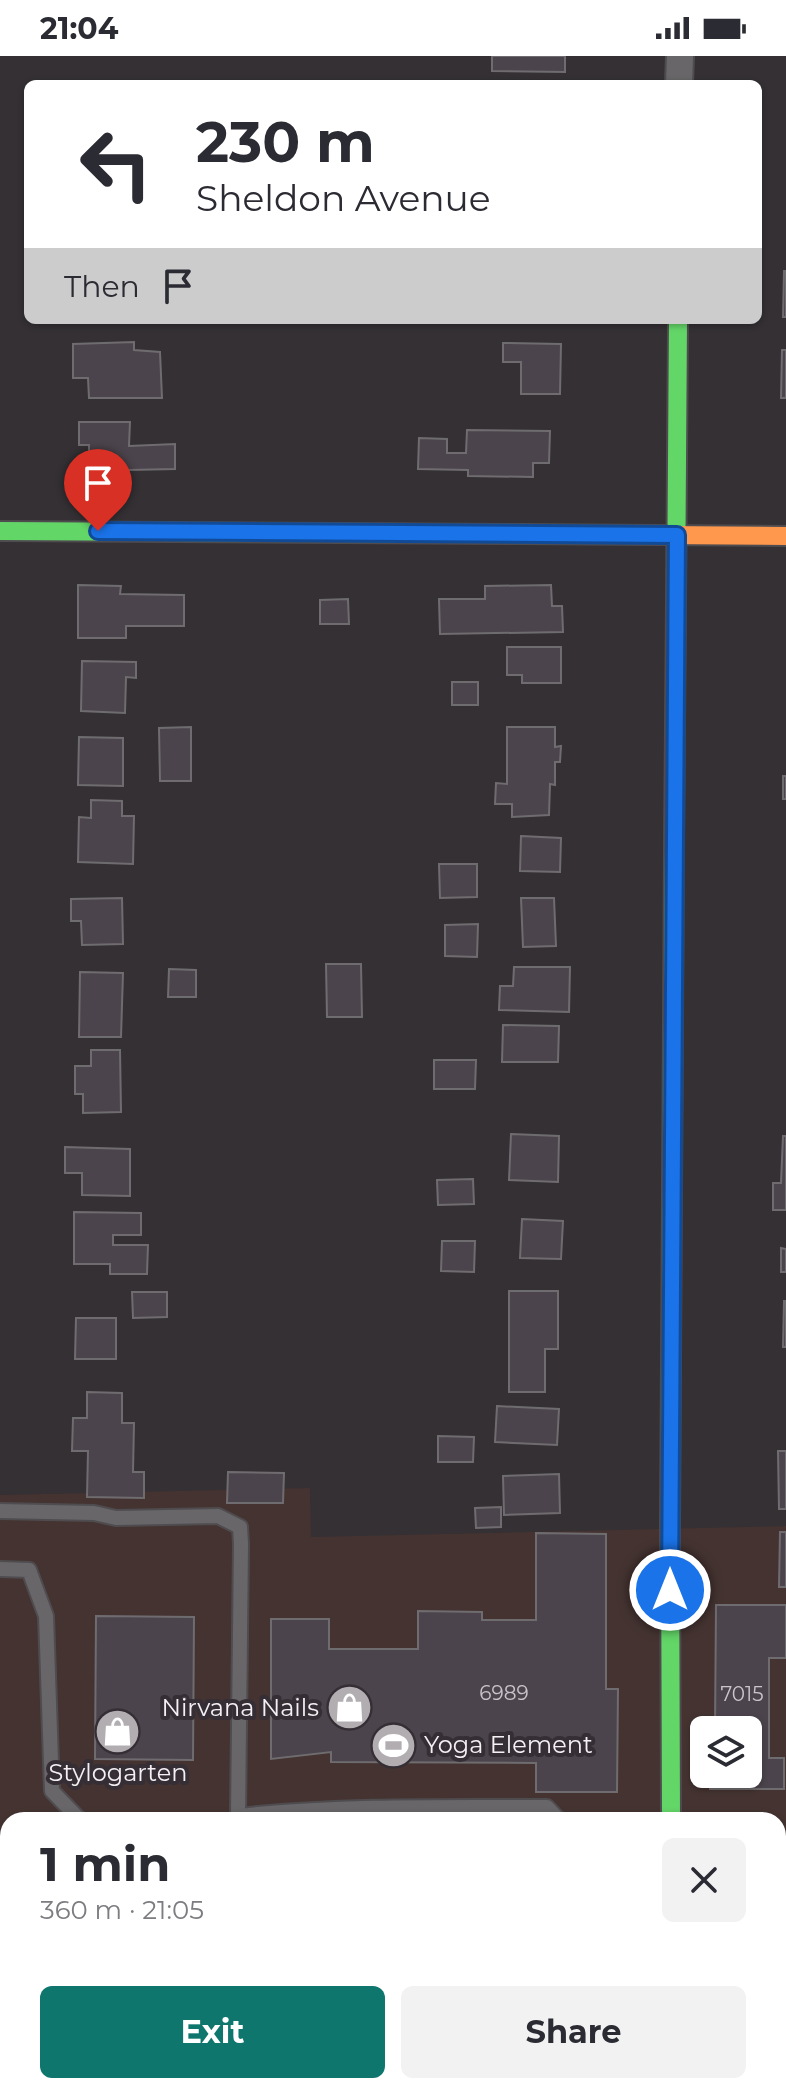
<!DOCTYPE html>
<meta charset="utf-8">
<style>
:root{--surface:#fff;--page:#f2f2f3;--text:#2b2b33;--muted:#7c7c81;--accent:#0f766e}
body{margin:0;font-family:Montserrat,sans-serif;background:var(--page);color:var(--text);height:100vh;display:flex;flex-direction:column;font-size:30px;white-space:nowrap}
*{box-sizing:border-box;margin:0}
p{font-size:26px;color:var(--muted)}
.icon{flex:none;width:44px;height:44px;fill:none;stroke:currentColor;stroke-width:2;stroke-linecap:round;stroke-linejoin:round}
.map{position:relative;flex:1;overflow:hidden}
.details{position:absolute;left:0px;top:1756px;width:786px;height:282px;display:flex;flex-direction:column;background:var(--surface);border-radius:24px 24px 0 0;box-shadow:0 2px 6px #0004}
.details>*{flex:none}
.top-card{position:absolute;left:24px;top:24px;width:738px;height:244px;border-radius:12px;box-shadow:0 2px 6px #0004;background:#fff;color:var(--text);overflow:hidden}
.buttons{position:absolute;left:690px;top:1660px;display:grid;gap:16px}
.buttons a{display:grid;place-items:center;width:72px;height:72px;border-radius:12px;background:var(--surface);box-shadow:0 2px 6px #0004;font-size:40px}
.pin{position:absolute;display:grid;place-items:center;width:68px;height:68px;color:#fff;margin:-82px -34px;border-radius:50% 50% 50% 0;rotate:-45deg;box-shadow:0 0 8px #0007}
.pin .icon{rotate:45deg}
.me{position:absolute;width:88px;margin:-44px;rotate:0deg;stroke-linejoin:round;filter:drop-shadow(0 0 6px #0008)}
.turn{display:flex;align-items:center;gap:28px;height:168px;padding:0 40px;font-size:36px}
.turn .icon{width:104px;height:104px;stroke-width:2.5}
.turn b{display:block;font-size:56px;line-height:68px}
.then{display:flex;align-items:center;height:76px;padding:0 40px;background:#0003;gap:16px;font-size:30px}
.round{display:grid;place-items:center;flex:none;width:84px;height:84px;border-radius:12px;background:var(--page)}
.summary{display:flex;align-items:center;justify-content:space-between;height:136px;padding:0 40px}
h1{font-size:48px;font-weight:700;line-height:60px}
.action{display:flex;gap:16px;margin-top:auto;padding:16px 40px}
.action a{flex:1;height:92px;border-radius:12px;background:var(--accent);color:#fff;font-size:32px;font-weight:700;line-height:92px;text-align:center}
.action a+a{background:var(--page);color:var(--text)}
.status{display:flex;justify-content:space-between;align-items:center;height:56px;padding:0 40px;background:var(--surface);direction:ltr}
.status svg{height:22px;fill:currentColor}
.map>svg:first-child{display:block}
.commercial{fill:#443331;fill-rule:evenodd}
.building{fill:#4c444c;stroke:#6f6c6f;stroke-width:2}
.lines{fill:none;stroke-linecap:round;stroke-linejoin:round}
.lane-casing{stroke:#4f4c4f;stroke-width:18}
.street-casing{stroke:#4f4c4f;stroke-width:30}
.fast-casing{stroke:#4f4c4f;stroke-width:22}
.slow-casing{stroke:#4f4c4f;stroke-width:22}
.jam-casing{stroke:#4f4c4f;stroke-width:22}
.lane{stroke:#686668;stroke-width:14}
.street{stroke:#686668;stroke-width:26}
.fast{stroke:#63d668;stroke-width:18}
.slow{stroke:#ff974d;stroke-width:18}
.jam{stroke:#b3261e;stroke-width:18}
.route-casing{stroke:#114b97;stroke-width:20}
.route{stroke:#1a73e8;stroke-width:14}
.labels{text-anchor:middle;stroke-width:8;stroke-linejoin:round;paint-order:stroke}
.number-label{font-size:20px;fill:#cac5ca}
.poi-label{font-size:24px;fill:#f4f0f4;stroke:#352f35;text-anchor:end}
</style>
<div class="status"><b>21:04</b><svg viewBox="0 0 49 12"><path d="M0 12V9h3v3zM5 12V6h3v6zM10 12V3h3v9zM15 12V0h3v12zM26 1h20v11H26zM47 4h2v5h-2z"/></svg></div>
<div class="map">
<svg width="786" height="2037" viewBox="0 0 786 2037">
<rect width="100%" height="100%" fill="#343034"/>
<path class="commercial" d="M310,1432L311,1481L786,1470V2037H0V1439ZM704,1674H748V1718H704ZM8,1764H778V2030H8Z"/>
<g class="building">
<path d="M492,0H565V16L492,15Z"/>
<path d="M784,215H786V261H783Z"/>
<path d="M134,286V294L160,296L162,342H89L88,322H73V288Z"/>
<path d="M503,287L561,288L560,338H521V306H503Z"/>
<path d="M782,294H786V342H781Z"/>
<path d="M79,366H130L129,390L175,388V413L128,414L127,420H89V389H79Z"/>
<path d="M467,374L550,375L549,407H533V421L468,420V414L418,413L419,382L447,383V397H466Z"/>
<path d="M78,529L121,530L120,538L184,539V570H126V582H78Z"/>
<path d="M551,529L552,550H562L563,576L440,578L439,543H485V530Z"/>
<path d="M348,543L349,568H320V544Z"/>
<path d="M507,591H561V627H522V619H507Z"/>
<path d="M82,605L136,606V622L126,621L125,657L81,655Z"/>
<rect x="452" y="626" width="26" height="23"/>
<path d="M191,671V725H160L159,672Z"/>
<path d="M507,671H555V691L561,690L560,706H555V729L550,728L549,759L512,761V748H495L496,727L507,728Z"/>
<path d="M79,681L123,682V730L78,729Z"/>
<rect x="783" y="720" width="3" height="23"/>
<path d="M91,744L122,745V760H134L133,808L78,806L79,761L91,762Z"/>
<path d="M521,780L561,782L560,816L520,815Z"/>
<path d="M439,808H477V841L440,842Z"/>
<path d="M122,842L123,888L82,889L81,865H71V843Z"/>
<path d="M521,842H554L556,890L523,891Z"/>
<path d="M478,868L477,901L445,900V869Z"/>
<path d="M326,908H361L362,961H327Z"/>
<path d="M514,911H570L569,956L499,954L500,930H513Z"/>
<path d="M169,913L196,914V941H168Z"/>
<path d="M80,916L123,917L121,981H79Z"/>
<path d="M503,969L559,970L558,1006H502Z"/>
<path d="M91,994H120L121,1056L83,1057V1038H75V1010H91Z"/>
<path d="M434,1004H476L475,1033H434Z"/>
<path d="M511,1078L559,1080L558,1126L509,1124Z"/>
<path d="M783,1080H786V1154H773V1127H781Z"/>
<path d="M65,1091L130,1093V1140L82,1139V1117H65Z"/>
<path d="M473,1123L474,1148L438,1149L437,1124Z"/>
<path d="M74,1156L141,1157V1179H113V1189H148L147,1218H110V1208H74Z"/>
<path d="M522,1163L563,1165L561,1203L520,1202Z"/>
<path d="M442,1185H475L474,1216L441,1215Z"/>
<path d="M781,1192L786,1193V1216H781Z"/>
<path d="M509,1235H558V1293H545V1336H509Z"/>
<path d="M132,1236H167V1261L133,1262Z"/>
<path d="M784,1245H786V1291H783Z"/>
<path d="M76,1262H116V1303H75Z"/>
<path d="M87,1336L122,1337V1367H134L133,1416H144V1442L87,1441L88,1395H72L73,1362H87Z"/>
<path d="M497,1350L559,1353L557,1389L495,1386Z"/>
<path d="M438,1380L474,1381L473,1406H438Z"/>
<path d="M778,1395H786V1453H779Z"/>
<path d="M228,1416L284,1417L283,1447H227Z"/>
<path d="M559,1418L560,1457L504,1459L503,1420Z"/>
<path d="M501,1451V1471L476,1472L475,1452Z"/>
<path d="M780,1476H786V1531H779Z"/>
<path d="M536,1477L606,1478V1633H618L617,1736H536V1707L331,1706V1696L271,1703V1563H329V1593H418V1555L482,1556V1564H536Z"/>
<path d="M716,1549H786V1602H769V1702H784V1733H710V1718H748V1674H715Z"/>
<path d="M96,1560L194,1561L193,1704L95,1703Z"/>
<rect x="365" y="2030" width="93" height="7"/>
</g>
<g class="lines">
<defs>
<g id="lane">
<path d="M0,1455L94,1457L116,1462L218,1460L240,1471L241,1488L238,1760"/>
<path d="M0,1513L29,1514L46,1560L52,1735L80,1764"/>
<path d="M238,1764V1760C341,1749 444,1751 547,1751L559,1764"/>
<path d="M6,1937V2037"/>
<path d="M342,2030V2037"/>
<path d="M502,2030V2037"/>
<path d="M288,2037L292,2033V2030"/>
<path d="M619,2037V2030"/>
<path d="M773,2037L778,2030V2016"/>
</g>
<g id="street">
<path d="M679,28L680,0"/>
<path d="M52,2030V2037"/>
<path d="M553,2030V2037"/>
</g>
<g id="fast">
<path d="M0,475L519,478"/>
<path d="M676,545L678,264"/>
<path d="M671,1764L670,1471L674,795"/>
</g>
<g id="slow">
<path d="M519,478L786,480"/>
<path d="M0,1822H8"/>
<path d="M778,1822H786"/>
</g>
<path id="jam" d="M674,795L676,545"/>
</defs>
<use href="#lane" class="lane-casing"/>
<use href="#street" class="street-casing"/>
<use href="#fast" class="fast-casing"/>
<use href="#slow" class="slow-casing"/>
<use href="#jam" class="jam-casing"/>
<use href="#lane" class="lane"/>
<use href="#street" class="street"/>
<use href="#fast" class="fast"/>
<use href="#slow" class="slow"/>
<use href="#jam" class="jam"/>
</g>
<g class="lines">
<defs>
<path id="route" d="M98,475L677,479L670,1534"/>
</defs>
<use href="#route" class="route-casing"/>
<use href="#route" class="route"/>
</g>
<defs>
<symbol id="shop-disc" viewBox="-11 -11 22 22"><circle r="9.5" fill="#b1adb1" stroke="#352f35"/><path d="M-5-2.5h2.3a2.7 3.5 0 0 1 5.4 0H5L5.5 6h-11ZM-1.5-2.5h3a1.5 2.3 0 0 0-3 0Z" fill="#fff"/></symbol>
<symbol id="stadium-disc" viewBox="-11 -11 22 22"><circle r="9.5" fill="#b1adb1" stroke="#352f35"/><path d="M0-5a6.5 5 0 1 0 0 10a6.5 5 0 1 0 0-10ZM-3.5-1.8h7v3.6h-7Z" fill="#fff"/></symbol>
</defs>
<g fill-rule="evenodd">
<use href="#shop-disc" x="324" y="1626" width="51" height="51"/>
<use href="#shop-disc" x="92" y="1650" width="51" height="51"/>
<use href="#stadium-disc" x="368" y="1664" width="51" height="51"/>
</g>
<g class="labels">
<g class="number-label">
<text x="504" y="1644">6989</text>
<text x="742" y="1645">7015</text>
</g>
<g class="poi-label">
<text x="319" y="1660">Nirvana Nails</text>
<text x="424" y="1697" text-anchor="start">Yoga Element</text>
<text x="118" y="1725" text-anchor="middle">Stylogarten</text>
</g>
</g>
</svg>
<div class="buttons">
<a><svg class="icon" aria-label="layers" viewBox="0 0 24 24"><path d="M12 4l9 5-9 5-9-5zM3 14l9 5 9-5"/></svg></a>
</div>
<div class="pin" style="left:98px;top:475px;background:#d93025"><svg class="icon" aria-label="arrive" viewBox="0 0 24 24"><path d="M6 21V4h12l-3 4 3 4H6"/></svg></div>
<svg class="me" style="left:670px;top:1534px" viewBox="-20 -20 40 40"><circle r="17" fill="#1a73e8" stroke="#fff" stroke-width="3"/><path d="M0-11L8 9 0 5-8 9z" fill="#fff"/></svg>
<div class="top-card">
<div class="turn"><svg class="icon" aria-label="left" viewBox="0 0 24 24"><path d="M17 20v-9H6M10 6l-5 5 5 5"/></svg><div><b>230 m</b>Sheldon Avenue</div></div>
<div class="then">Then<svg class="icon" aria-label="arrive" viewBox="0 0 24 24"><path d="M6 21V4h12l-3 4 3 4H6"/></svg></div>
</div>
<section class="details">
<div class="summary"><div><h1>1 min</h1><p>360 m · 21:05</p></div><a class="round"><svg class="icon" aria-label="close" viewBox="0 0 24 24"><path d="M6 6l12 12M18 6L6 18"/></svg></a></div>
<div class="action"><a>Exit</a><a>Share</a></div>
</section>
</div>
